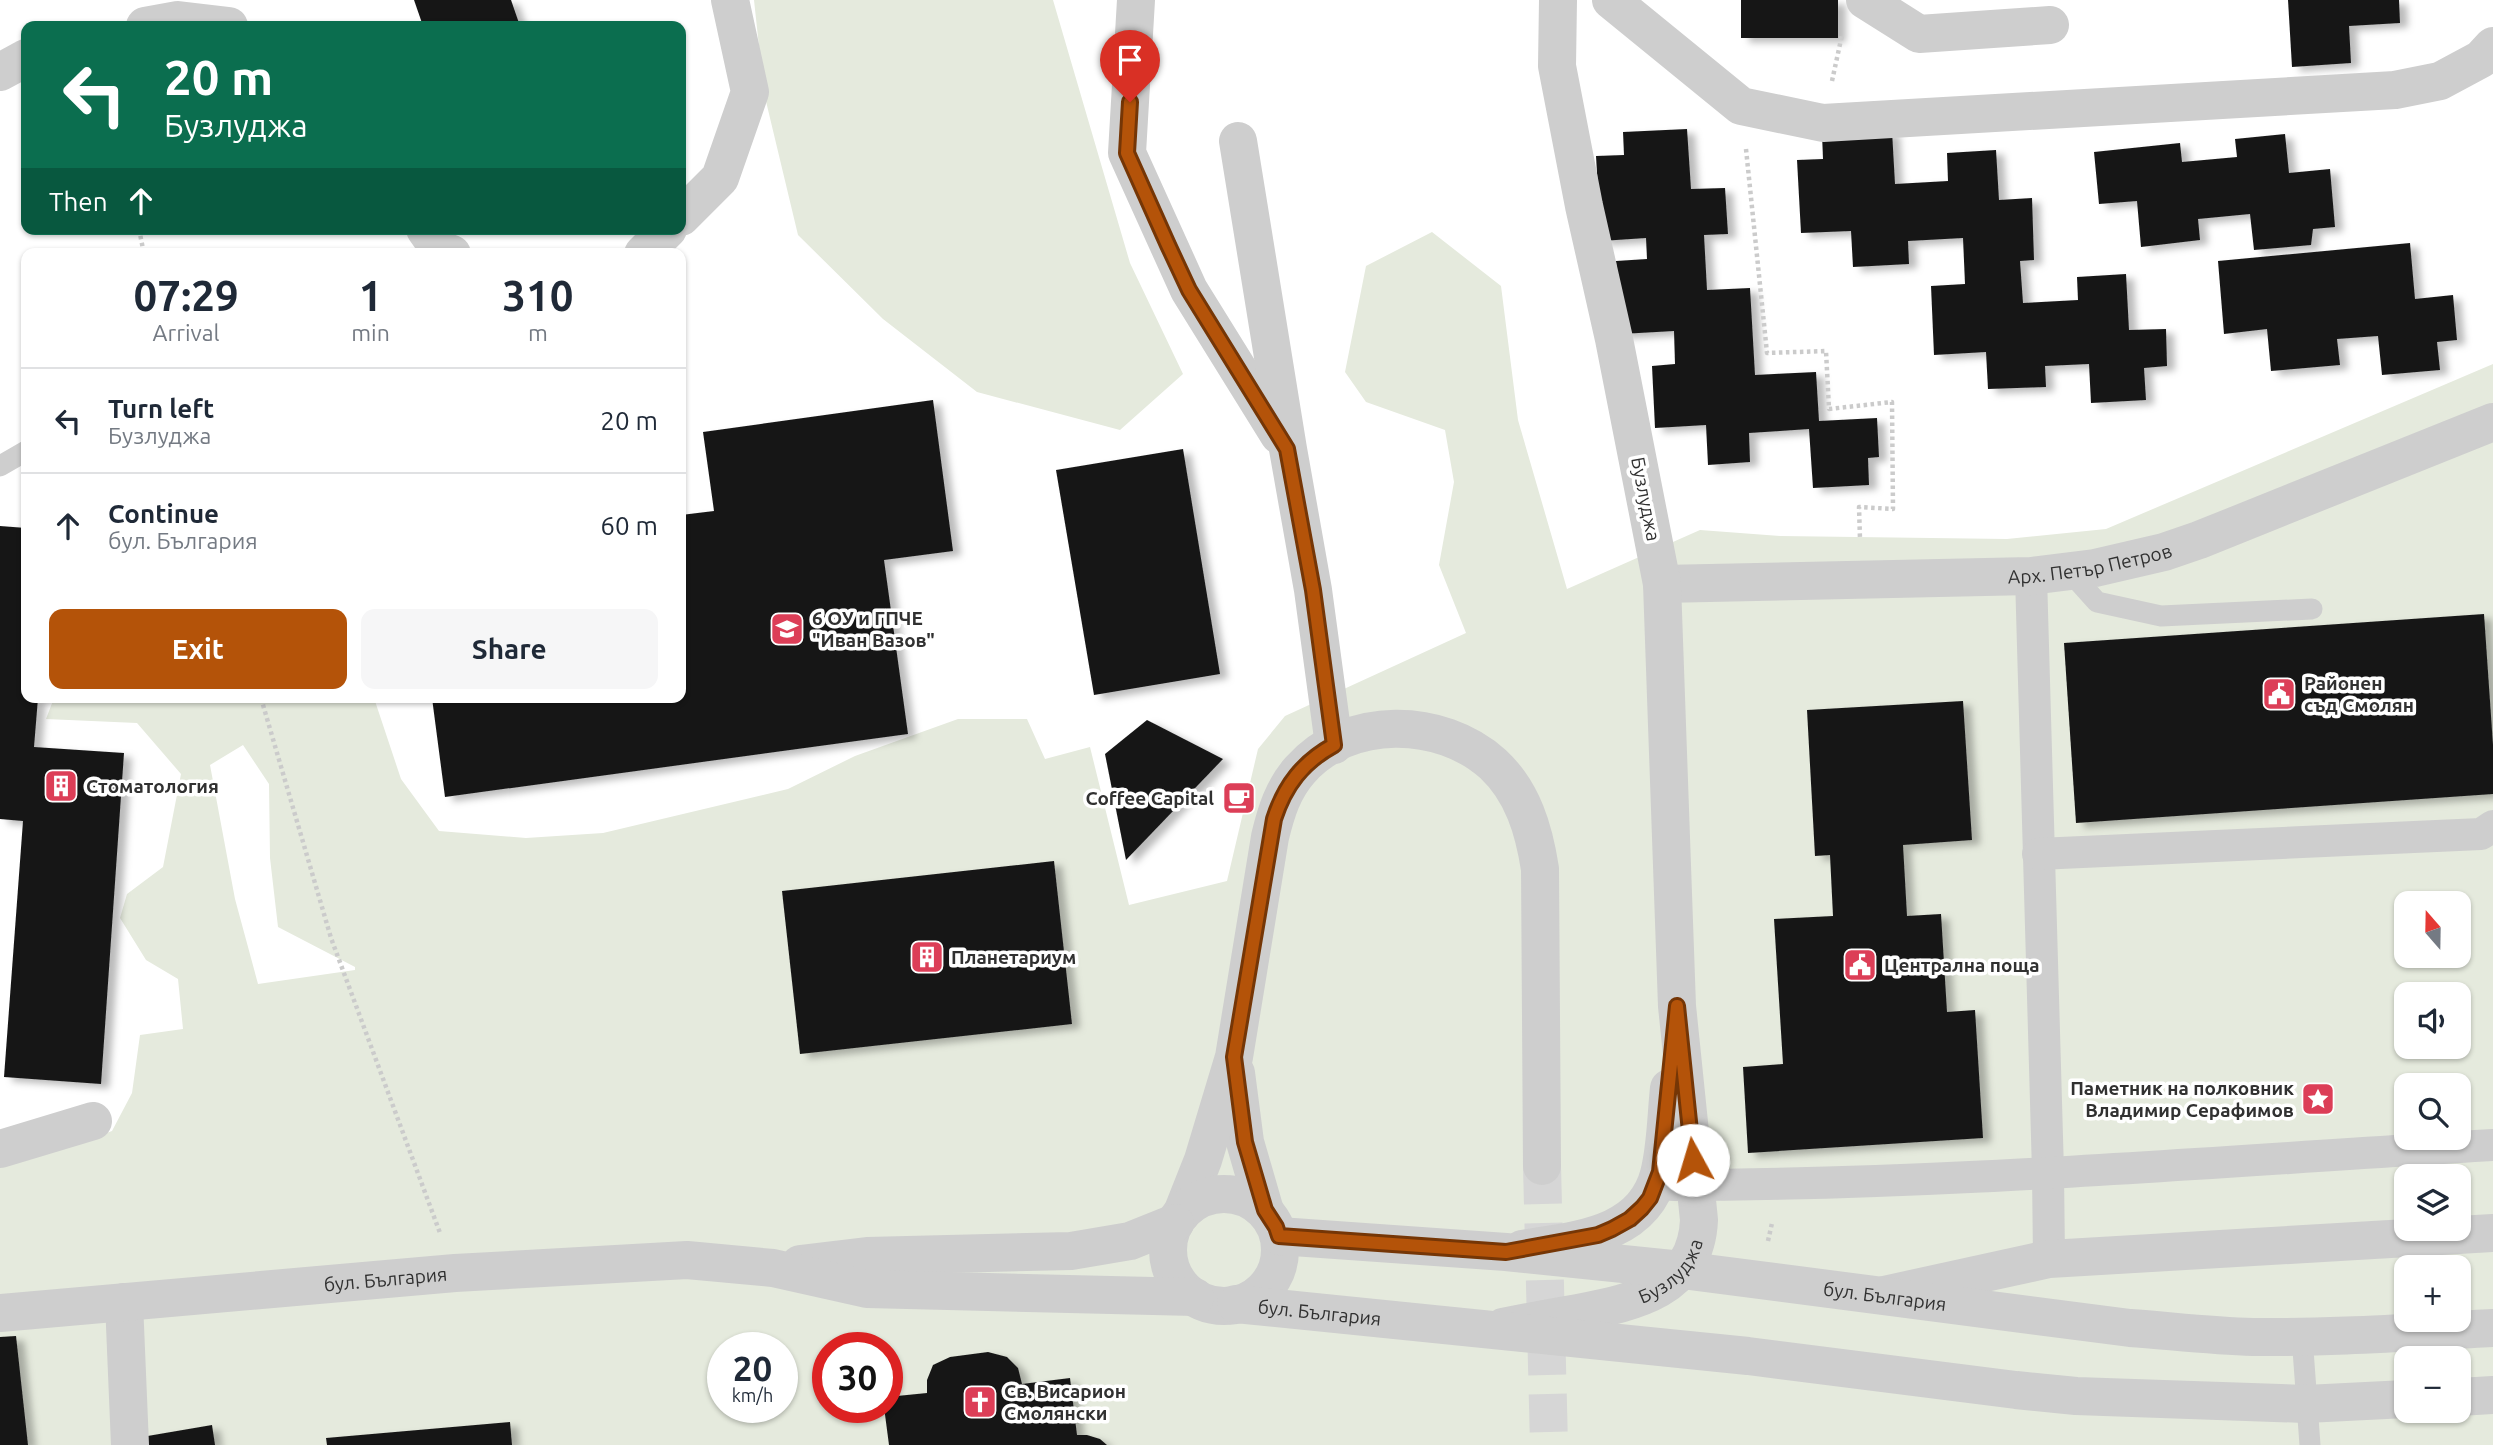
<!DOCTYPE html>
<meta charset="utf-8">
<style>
:root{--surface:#fff;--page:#f6f6f7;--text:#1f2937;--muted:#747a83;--line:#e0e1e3;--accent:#b45309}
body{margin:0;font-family:Ubuntu,sans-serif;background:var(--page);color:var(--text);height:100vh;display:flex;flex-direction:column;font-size:26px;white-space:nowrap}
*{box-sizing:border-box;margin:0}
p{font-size:23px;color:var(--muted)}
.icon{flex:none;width:38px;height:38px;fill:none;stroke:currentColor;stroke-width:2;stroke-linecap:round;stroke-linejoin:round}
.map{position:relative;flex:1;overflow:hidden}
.details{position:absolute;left:21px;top:248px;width:665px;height:455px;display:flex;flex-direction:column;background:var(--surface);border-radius:14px;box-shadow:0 2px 5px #0004}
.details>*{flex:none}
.top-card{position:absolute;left:21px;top:21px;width:665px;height:214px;border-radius:14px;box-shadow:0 2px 5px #0004;background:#0b6e4f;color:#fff;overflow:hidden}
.needle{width:46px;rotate:340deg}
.buttons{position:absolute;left:2394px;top:891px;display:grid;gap:14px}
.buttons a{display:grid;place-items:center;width:77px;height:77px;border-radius:14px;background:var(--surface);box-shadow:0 2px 5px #0004;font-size:35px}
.speed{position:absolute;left:707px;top:1332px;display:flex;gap:14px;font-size:35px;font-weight:700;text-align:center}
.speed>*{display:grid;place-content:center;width:91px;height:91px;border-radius:50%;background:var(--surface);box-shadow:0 2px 5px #0004;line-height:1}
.speed small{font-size:18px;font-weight:400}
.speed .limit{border:10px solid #d22;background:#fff;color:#111}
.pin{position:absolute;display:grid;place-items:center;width:60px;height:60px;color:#fff;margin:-72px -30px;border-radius:50% 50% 50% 0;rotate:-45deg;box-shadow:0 0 7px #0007}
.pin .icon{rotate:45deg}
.me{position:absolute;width:77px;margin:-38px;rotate:354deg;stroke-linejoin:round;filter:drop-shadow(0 0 5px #0008)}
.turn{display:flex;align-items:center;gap:24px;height:147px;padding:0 28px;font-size:32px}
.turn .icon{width:91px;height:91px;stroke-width:2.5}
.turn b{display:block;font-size:49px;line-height:60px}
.then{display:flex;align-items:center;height:66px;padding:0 28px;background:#0003;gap:14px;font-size:26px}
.eta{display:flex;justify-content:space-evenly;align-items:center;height:119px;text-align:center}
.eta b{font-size:42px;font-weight:700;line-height:49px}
.action{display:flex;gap:14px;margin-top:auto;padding:14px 28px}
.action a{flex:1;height:80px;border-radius:14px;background:var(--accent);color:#fff;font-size:28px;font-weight:700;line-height:80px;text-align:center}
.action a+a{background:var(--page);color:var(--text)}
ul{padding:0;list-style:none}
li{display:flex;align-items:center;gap:21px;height:105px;padding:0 28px;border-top:2px solid var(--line)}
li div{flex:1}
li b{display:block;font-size:26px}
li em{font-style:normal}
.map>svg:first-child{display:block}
.green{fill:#e5eadd;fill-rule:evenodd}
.building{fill:#181818;filter:url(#shadow)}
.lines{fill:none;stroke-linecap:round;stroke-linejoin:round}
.minor-tunnel{stroke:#d6d6d6;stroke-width:38;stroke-dasharray:38 19;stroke-linecap:butt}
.path{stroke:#cbcbcb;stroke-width:4.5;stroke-dasharray:3.5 3.5;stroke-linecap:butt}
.service{stroke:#cecece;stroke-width:21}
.pedestrian{stroke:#cecece;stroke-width:32}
.minor{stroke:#cecece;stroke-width:38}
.tertiary{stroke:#cecece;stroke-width:38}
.route-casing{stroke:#753606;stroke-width:18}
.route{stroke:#b45309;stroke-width:12}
.labels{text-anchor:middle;stroke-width:7;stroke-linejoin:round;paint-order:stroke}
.street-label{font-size:19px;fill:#313131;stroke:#fff}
.poi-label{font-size:19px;font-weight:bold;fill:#313131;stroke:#fff;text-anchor:start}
</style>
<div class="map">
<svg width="2493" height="1445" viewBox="0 0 2493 1445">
<defs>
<filter id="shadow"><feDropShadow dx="8" dy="4.5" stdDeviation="3.5" flood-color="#0004"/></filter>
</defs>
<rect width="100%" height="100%" fill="#fff"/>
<g class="green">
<path d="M754,0H1053L1130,263L1183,374L1120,430L977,392L883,319L798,235L764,93Z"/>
<path d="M1432,232L1501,286L1518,420L1567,589L1700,530L1780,536L2007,539L2106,529L2493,364V1445H0V1160L72,1145L112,1131L132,1093L140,1035L183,1029L178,979L146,960L120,918L127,894L163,867L181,774L137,723L46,719L54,698H374L401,779L439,831L526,838L603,833L788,789L855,756L958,719H1027L1045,759L1090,747L1129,905L1227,881L1258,749L1285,716L1466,633L1439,565L1454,482L1445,430L1366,402L1345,372L1366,266ZM243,745L269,784L270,858L278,927L355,967V970L258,984L235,899L210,765ZM2406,903H2459V956H2406ZM2406,994H2459V1046H2406ZM2406,1085H2459V1138H2406ZM2406,1176H2459V1228H2406ZM2406,1267H2459V1320H2406ZM723,1348H782V1407H723ZM828,1348H887V1407H828ZM2406,1358H2459V1410H2406Z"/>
</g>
<g class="building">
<path d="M414,0H511L520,26H423Z"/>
<rect x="1741" y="0" width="97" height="38"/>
<path d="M2288,0H2399L2400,23L2349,26L2351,63L2292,67Z"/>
<path d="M1687,129L1691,189L1725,188L1728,234L1704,235L1707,290L1750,288L1755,375L1816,372L1819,421L1877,418L1879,457L1868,458L1869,485L1813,488L1809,429L1749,433L1750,462L1708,465L1706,425L1655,428L1652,366L1675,364L1674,331L1621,334L1616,261L1647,259L1646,238L1601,241L1596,156L1624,155L1623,132Z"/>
<path d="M1892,131L1895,184L1948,181L1947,153L1996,150L1999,200L2032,198L2034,260L2020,261L2023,303L2078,300L2077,277L2126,274L2129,330L2166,329L2167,366L2144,368L2146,400L2091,403L2089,364L2045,366L2046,387L1988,389L1986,352L1934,355L1931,286L1965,284L1963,238L1908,241L1909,264L1853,267L1851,231L1801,233L1797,160L1823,159L1822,134Z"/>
<path d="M2285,134L2289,173L2330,169L2335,227L2313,229L2311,245L2254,250L2250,214L2198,219L2200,240L2141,247L2137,201L2099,204L2094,152L2180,143L2182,162L2237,157L2235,139Z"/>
<path d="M2410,243L2415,299L2453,295L2457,340L2437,342L2440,370L2382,375L2378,336L2337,339L2340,365L2271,371L2267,329L2224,334L2218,261Z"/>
<path d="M933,400L953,551L884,560L908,734L445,797L432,698H681V515L714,511L703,432Z"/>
<path d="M1183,449L1220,674L1094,695L1056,470Z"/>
<path d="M0,526L26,528V698H38L34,747L124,753L101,1084L4,1077L23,821L0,819Z"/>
<path d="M2484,614L2493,745V794L2076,823L2064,643Z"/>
<path d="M1963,701L1972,840L1903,845L1907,916L1941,914L1947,1012L1975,1010L1983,1138L1748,1153L1743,1067L1783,1064L1774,919L1833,916L1830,855L1815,856L1807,710Z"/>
<path d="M1147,720L1223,759L1126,860L1105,754Z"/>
<path d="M1054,861L1072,1024L800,1054L782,891Z"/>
<path d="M16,1336L28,1445H0V1337Z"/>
<path d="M988,1352L1007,1357L1018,1368L1022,1384L1070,1378L1077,1435H1087L1100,1439L1107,1445H889L884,1407H887V1397L927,1393V1380L933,1365L950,1357Z"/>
<path d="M510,1422L512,1445H327L326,1438Z"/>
<path d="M212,1425L215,1445H131L130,1439Z"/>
</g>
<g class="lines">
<path class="minor-tunnel" d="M1542,1166L1549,1445"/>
<g class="path">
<path d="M1832,81L1842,35"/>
<path d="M1746,149L1767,353L1826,351L1829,409L1892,402L1893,509L1859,507L1860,539"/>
<path d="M139,229L144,254"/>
<path d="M261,698L331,938L440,1233"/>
<path d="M1768,1241L1772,1223"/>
</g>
<g class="service">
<path d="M0,466L26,451"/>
<path d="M2070,572L2097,602L2161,616L2312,609"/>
<path d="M2302,1336L2310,1445"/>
</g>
<g class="pedestrian">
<path d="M2031,576L2048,1172L2049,1259"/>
<path d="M2038,854L2481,834L2493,826"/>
<path d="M1673,1185C1946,1185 2220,1161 2493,1145"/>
</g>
<g class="minor">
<path d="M1136,0L1127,153L1189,290L1279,435"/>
<path d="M1611,0L1741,106L1823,123L2395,90L2440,81L2481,59L2493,46"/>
<path d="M1865,0L1919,34L2050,25"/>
<path d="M145,26L178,20L229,26"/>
<path d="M0,72L26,58"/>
<path d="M1238,141L1288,449L1313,590L1334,745"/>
<path d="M681,217L720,178L750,92L730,0"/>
<path d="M425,229L439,249L452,254"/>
<path d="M643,254L668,229"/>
<path id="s1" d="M1662,584L2031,576L2095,568L2164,552L2199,540L2493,422"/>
<path d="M1236,1073L1245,1142L1265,1211"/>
<path d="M0,1149L93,1121"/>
<path d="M1182,1213L1203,1160L1234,1057L1270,837C1276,812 1283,789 1300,770C1348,715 1441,717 1493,764C1523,792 1534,830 1540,869L1542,1166"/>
<path d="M1522,1249C1574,1240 1643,1237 1659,1174C1666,1147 1666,1116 1669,1088"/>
<path d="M1884,1295L2049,1259L2493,1233"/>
<path d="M124,1302L130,1445"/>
<path id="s2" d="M1503,1327C1528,1322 1553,1317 1578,1313C1634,1302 1696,1290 1699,1220L1677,1006L1662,584L1614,339L1584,206L1557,66L1558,0"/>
</g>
<g class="tertiary">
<circle cx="1224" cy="1250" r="56"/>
<path id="s3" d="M1279,1236L1506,1252L1682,1270L2130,1328C2171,1331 2212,1336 2253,1337C2333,1338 2413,1332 2493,1328"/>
<path d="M800,1264L867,1256L1071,1251L1130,1241L1175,1223"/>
<path id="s4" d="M1236,1304L1748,1356L2016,1390L2076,1396L2306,1404L2406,1399"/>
<path id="s5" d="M0,1313L455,1273L687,1260L773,1268L867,1289L1195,1297"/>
<path d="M2459,1397L2493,1395"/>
</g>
</g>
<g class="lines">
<defs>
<path id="route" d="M1130,102L1127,153L1168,245L1189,290L1287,449L1313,590L1334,745C1303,762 1285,785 1274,819L1234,1057L1245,1142L1265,1210L1276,1227L1279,1236L1506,1252L1598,1235L1612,1229L1630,1219L1642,1208L1650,1198L1660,1172L1677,1006L1693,1160"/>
</defs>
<use href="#route" class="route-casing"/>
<use href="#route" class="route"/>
</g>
<defs>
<symbol id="school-square" viewBox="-11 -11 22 22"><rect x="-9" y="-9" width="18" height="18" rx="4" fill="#dc3e57" stroke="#fff"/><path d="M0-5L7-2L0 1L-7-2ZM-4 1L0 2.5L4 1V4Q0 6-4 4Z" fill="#fff"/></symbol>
<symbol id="civic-square" viewBox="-11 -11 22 22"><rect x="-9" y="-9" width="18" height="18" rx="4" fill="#dc3e57" stroke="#fff"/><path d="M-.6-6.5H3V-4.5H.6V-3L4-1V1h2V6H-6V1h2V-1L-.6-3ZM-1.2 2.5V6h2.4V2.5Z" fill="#fff"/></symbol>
<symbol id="building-square" viewBox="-11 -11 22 22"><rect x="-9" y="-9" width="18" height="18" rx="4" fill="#dc3e57" stroke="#fff"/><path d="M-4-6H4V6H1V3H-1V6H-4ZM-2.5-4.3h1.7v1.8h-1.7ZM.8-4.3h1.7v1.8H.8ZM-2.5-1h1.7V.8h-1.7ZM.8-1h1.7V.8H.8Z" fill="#fff"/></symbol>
<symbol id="cafe-square" viewBox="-11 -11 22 22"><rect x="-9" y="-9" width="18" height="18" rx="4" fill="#dc3e57" stroke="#fff"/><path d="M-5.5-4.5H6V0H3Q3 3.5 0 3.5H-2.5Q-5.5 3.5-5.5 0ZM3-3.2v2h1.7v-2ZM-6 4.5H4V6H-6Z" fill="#fff"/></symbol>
<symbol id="sight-square" viewBox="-11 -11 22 22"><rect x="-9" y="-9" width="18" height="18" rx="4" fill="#dc3e57" stroke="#fff"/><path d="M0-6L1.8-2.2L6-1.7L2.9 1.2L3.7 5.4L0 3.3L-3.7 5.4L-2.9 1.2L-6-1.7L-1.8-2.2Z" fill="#fff"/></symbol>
<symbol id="church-square" viewBox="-11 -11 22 22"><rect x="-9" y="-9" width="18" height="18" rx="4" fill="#dc3e57" stroke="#fff"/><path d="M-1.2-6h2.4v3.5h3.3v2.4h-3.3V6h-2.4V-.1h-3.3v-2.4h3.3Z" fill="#fff"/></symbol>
</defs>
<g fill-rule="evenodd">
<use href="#school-square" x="768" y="610" width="38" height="38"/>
<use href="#civic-square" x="2260" y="675" width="38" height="38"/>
<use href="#building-square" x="42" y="767" width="38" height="38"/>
<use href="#cafe-square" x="1220" y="779" width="38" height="38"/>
<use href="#building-square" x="908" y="938" width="38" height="38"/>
<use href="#civic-square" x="1841" y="946" width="38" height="38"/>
<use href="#sight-square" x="2299" y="1080" width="38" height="38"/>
<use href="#church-square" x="961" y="1383" width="38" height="38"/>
</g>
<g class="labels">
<g class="street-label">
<text transform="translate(1646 499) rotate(79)" y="7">Бузлуджа</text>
<text dy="7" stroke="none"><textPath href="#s1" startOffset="429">Арх. Петър Петров</textPath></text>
<text dy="7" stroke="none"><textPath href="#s2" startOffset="182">Бузлуджа</textPath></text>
<text dy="7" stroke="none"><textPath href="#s5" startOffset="387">бул. България</textPath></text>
<text dy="7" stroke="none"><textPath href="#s3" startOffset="609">бул. България</textPath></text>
<text dy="7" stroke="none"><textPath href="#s4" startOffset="84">бул. България</textPath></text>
</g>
<g class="poi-label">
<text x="812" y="625">6 ОУ и ГПЧЕ<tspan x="812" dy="22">"Иван Вазов"</tspan></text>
<text x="2304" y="690">Районен<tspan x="2304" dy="22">съд Смолян</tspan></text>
<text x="86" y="793">Стоматология</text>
<text x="1214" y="805" text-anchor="end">Coffee Capital</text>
<text x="951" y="964">Планетариум</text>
<text x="1884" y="972">Централна поща</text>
<text x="2294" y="1095" text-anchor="end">Паметник на полковник<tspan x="2294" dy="22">Владимир Серафимов</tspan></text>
<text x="1004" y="1398">Св. Висарион<tspan x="1004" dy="22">Смолянски</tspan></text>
</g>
</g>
</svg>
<div class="buttons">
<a><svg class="needle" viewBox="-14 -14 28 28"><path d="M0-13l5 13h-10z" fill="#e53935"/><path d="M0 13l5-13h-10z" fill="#747a83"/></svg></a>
<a><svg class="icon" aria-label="sound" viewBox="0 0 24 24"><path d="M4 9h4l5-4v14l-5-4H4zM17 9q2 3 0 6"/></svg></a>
<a><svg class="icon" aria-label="search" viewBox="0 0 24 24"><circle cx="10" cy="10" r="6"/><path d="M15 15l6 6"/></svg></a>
<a><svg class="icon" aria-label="layers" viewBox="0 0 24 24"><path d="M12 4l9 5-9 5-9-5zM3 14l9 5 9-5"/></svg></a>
<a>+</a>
<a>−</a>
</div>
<div class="speed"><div>20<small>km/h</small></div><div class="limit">30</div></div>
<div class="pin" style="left:1130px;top:102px;background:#d93025"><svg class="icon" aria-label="arrive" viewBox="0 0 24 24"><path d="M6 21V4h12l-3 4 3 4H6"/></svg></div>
<svg class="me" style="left:1693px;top:1160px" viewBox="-20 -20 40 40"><circle r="19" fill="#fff"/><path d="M0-13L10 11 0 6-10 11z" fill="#b45309"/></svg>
<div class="top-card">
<div class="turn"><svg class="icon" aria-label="left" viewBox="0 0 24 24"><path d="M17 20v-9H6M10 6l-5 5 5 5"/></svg><div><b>20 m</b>Бузлуджа</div></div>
<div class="then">Then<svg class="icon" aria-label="ahead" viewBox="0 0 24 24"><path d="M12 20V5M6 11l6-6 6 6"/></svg></div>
</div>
<section class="details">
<div class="eta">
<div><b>07:29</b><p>Arrival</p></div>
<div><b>1</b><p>min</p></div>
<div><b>310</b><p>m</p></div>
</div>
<ul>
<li><svg class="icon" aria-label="left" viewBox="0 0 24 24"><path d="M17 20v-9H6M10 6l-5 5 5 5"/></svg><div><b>Turn left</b><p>Бузлуджа</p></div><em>20 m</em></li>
<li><svg class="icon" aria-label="ahead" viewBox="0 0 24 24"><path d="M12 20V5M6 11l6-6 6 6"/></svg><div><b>Continue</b><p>бул. България</p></div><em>60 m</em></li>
</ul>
<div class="action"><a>Exit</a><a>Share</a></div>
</section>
</div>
